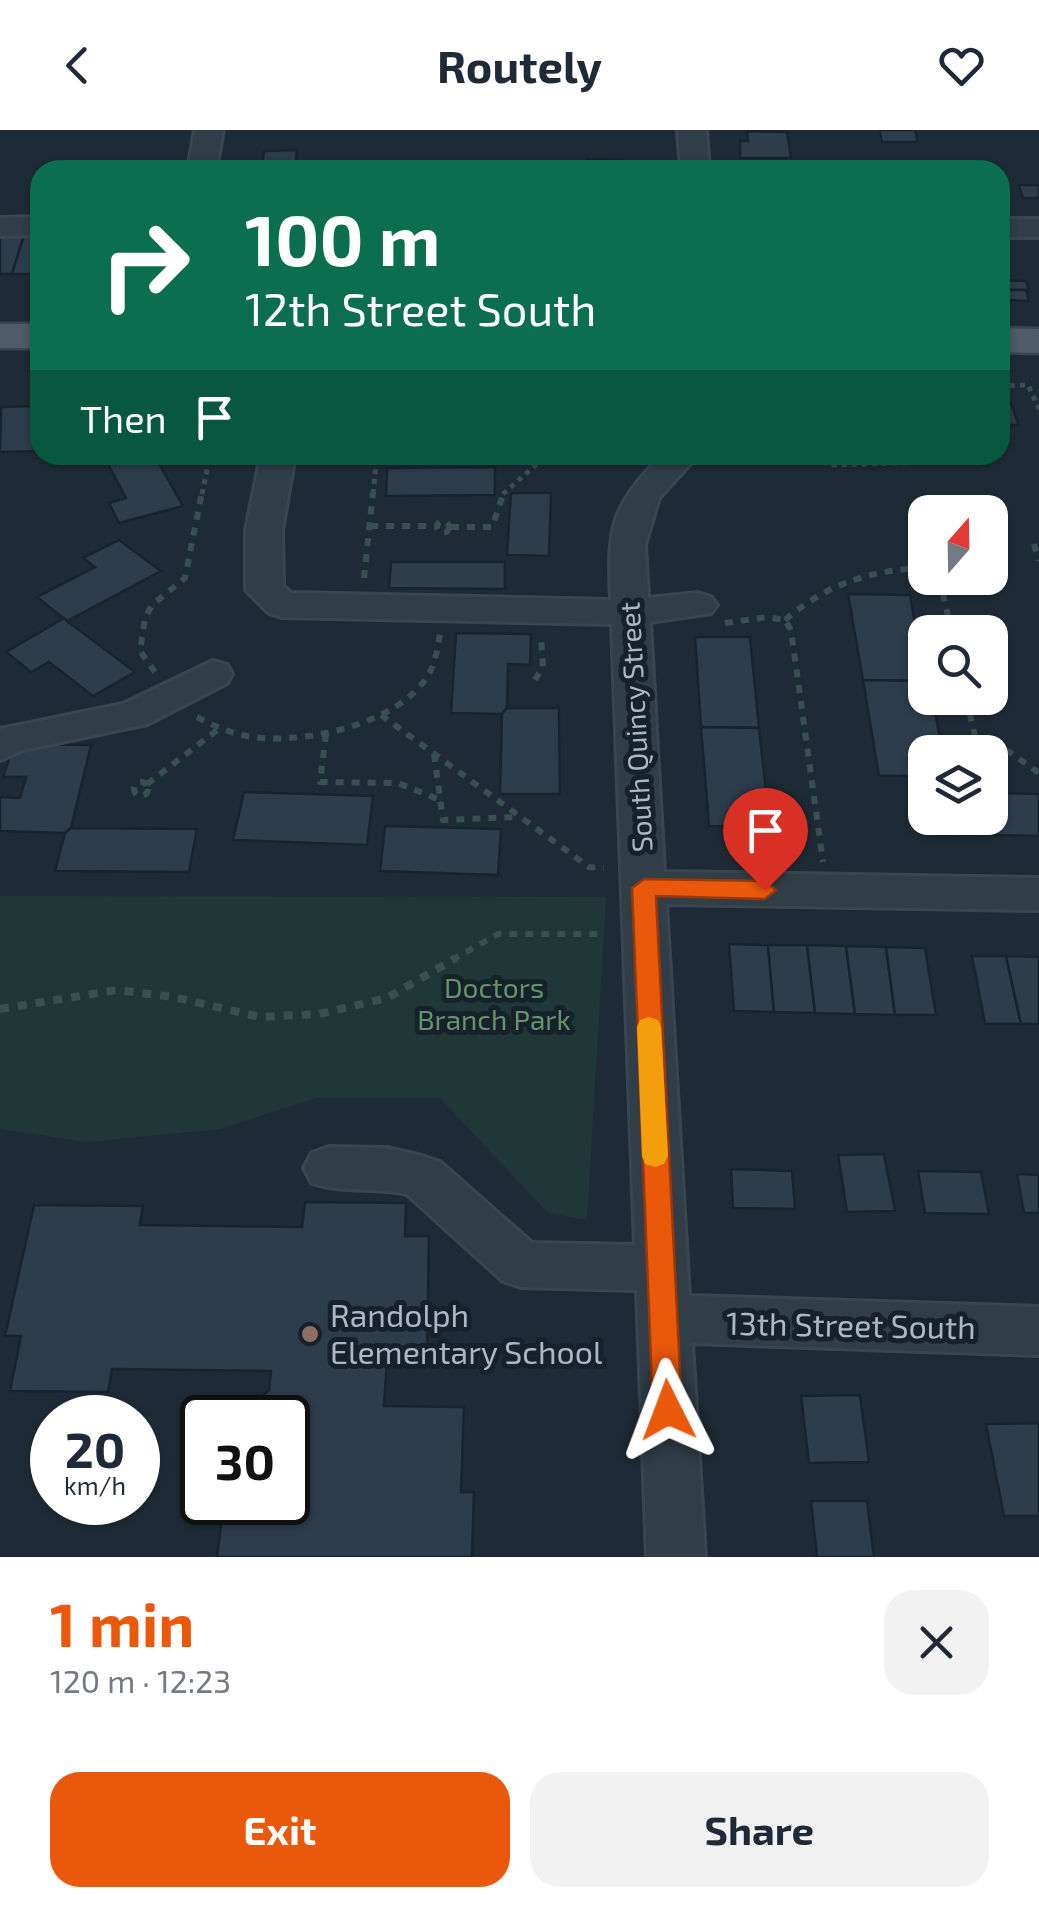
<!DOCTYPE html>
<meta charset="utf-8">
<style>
:root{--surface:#fff;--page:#f2f2f3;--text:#1f2937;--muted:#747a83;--accent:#ea580c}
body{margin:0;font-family:"Exo 2",sans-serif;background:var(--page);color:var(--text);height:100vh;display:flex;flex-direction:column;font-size:38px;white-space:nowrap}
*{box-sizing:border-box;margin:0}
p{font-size:32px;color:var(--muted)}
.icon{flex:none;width:55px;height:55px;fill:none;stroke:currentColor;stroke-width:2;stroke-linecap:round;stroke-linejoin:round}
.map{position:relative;height:1427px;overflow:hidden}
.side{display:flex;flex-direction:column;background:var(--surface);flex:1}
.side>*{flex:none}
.hud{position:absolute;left:30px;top:30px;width:980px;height:305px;border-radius:30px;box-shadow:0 2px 8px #0004;background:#0b6e4f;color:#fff;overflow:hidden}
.needle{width:65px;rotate:20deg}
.buttons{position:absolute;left:908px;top:365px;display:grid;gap:20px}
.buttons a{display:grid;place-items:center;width:100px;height:100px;border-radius:20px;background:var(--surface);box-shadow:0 2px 8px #0004;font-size:50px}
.speed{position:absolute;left:30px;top:1265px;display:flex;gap:20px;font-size:50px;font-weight:700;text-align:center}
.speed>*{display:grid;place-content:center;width:130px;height:130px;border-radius:50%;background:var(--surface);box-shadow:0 2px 8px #0004;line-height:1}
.speed small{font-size:25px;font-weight:400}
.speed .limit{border:5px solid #111;border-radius:15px;background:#fff;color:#111}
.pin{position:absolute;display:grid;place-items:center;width:85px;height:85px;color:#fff;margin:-102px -42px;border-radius:50% 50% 50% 0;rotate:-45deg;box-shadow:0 0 10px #0007}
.pin .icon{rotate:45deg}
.me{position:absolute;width:110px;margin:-55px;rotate:357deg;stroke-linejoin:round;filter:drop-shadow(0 0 8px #0008)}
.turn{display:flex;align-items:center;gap:35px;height:210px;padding:0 50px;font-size:45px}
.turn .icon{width:130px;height:130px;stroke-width:2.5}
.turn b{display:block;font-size:70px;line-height:85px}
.then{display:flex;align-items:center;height:95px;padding:0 50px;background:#0003;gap:20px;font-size:38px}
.round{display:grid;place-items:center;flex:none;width:105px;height:105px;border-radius:30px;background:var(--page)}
.headline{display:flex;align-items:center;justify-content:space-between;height:170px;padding:0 50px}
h1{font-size:60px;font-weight:700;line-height:75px;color:var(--accent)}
.button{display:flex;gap:20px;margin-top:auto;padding:20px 50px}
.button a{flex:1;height:115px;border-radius:30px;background:var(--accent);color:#fff;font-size:40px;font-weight:700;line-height:115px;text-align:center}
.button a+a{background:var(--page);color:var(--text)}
header{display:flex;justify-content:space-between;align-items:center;height:130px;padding:0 50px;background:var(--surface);font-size:45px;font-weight:700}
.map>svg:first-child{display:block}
.green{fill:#203737}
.building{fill:#2d3d4b;stroke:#19232d;stroke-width:2.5}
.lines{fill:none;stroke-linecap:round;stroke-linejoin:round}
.minor-casing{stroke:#3b4550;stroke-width:6}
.major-casing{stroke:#3b4550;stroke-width:5}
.path-far2{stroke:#38504f;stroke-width:5;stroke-dasharray:5 5;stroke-linecap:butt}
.path-far1{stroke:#38504f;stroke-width:6;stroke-dasharray:8 8;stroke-linecap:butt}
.path{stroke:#38504f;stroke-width:8;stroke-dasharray:9 9;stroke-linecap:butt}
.minor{fill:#313d47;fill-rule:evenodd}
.major{fill:#4f5c67;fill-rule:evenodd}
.route{fill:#ea580c;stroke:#983908;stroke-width:2.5}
.slow{fill:#f59e0b}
.education-dot{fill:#8d6e63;stroke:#17212b;stroke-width:4}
.labels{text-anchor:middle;stroke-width:10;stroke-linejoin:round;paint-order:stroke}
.street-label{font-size:28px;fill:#abb7c4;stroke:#17212b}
.park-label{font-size:28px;fill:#629568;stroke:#17212b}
.near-poi-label{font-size:32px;fill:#abb7c4;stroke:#17212b;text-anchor:start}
.near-street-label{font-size:32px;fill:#abb7c4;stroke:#17212b}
</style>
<header><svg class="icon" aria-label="back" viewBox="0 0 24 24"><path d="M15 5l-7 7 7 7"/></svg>Routely<svg class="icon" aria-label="heart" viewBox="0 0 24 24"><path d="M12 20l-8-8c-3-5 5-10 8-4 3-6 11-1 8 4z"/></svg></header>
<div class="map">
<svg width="1039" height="1427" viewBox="0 0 1039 1427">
<rect width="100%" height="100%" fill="#1e2b36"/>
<path class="green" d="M0,766L606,767L587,1090L548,1083L440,968H316L220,999L86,1012L0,999Z"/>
<g class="building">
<path d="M879,0H915L918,12H882Z"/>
<path d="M747,1L787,2L791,28H740V11H748Z"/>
<path d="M297,20L295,40H261L264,21Z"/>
<path d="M588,29L623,30L624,40H588Z"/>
<path d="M749,35H795L796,40H749Z"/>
<path d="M1019,55H1039V68H1023Z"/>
<path d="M25,102L12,144H0V103Z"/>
<path d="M25,102H40L39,144H12Z"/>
<path d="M1000,150L1026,151L1029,160H1000Z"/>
<path d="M1000,160H1026L1029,171L1000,170Z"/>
<path d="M1000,266H1008L1019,295H1000Z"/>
<path d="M40,276V321L0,322L1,277Z"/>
<path d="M135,325H154L183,376L119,393L109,373L126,368L107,332Z"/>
<path d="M495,337V365L386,366L387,338Z"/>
<path d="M511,363H551L549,426L507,425Z"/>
<path d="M119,410L161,441L67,491L37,467L95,437L83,428Z"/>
<path d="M391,432H505V459L389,458Z"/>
<path d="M848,464L910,465L925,551L863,550Z"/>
<path d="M64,488L67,491L135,542L93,566L49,532L31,542L6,522Z"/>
<path d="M456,503L531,504L530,535L508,534L507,578L502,584L451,583Z"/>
<path d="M695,507H750L759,598L701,597Z"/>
<path d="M863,550L925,551V568H932L943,622H925V646H879Z"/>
<path d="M507,578H559L560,664H500L502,584Z"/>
<path d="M701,597L759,598L770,697L709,696Z"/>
<path d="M14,614L91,615L71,698L65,703L0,701V667L20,668L26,647H3Z"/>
<path d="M244,662L373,666L367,715L233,710Z"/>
<path d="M990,663L1039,664V706L935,704L932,688H990Z"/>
<path d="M385,696L501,699L498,745L380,741Z"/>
<path d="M71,698L197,699L189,742L55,741L65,703Z"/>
<path d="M729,814L768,815L774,882L734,881Z"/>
<path d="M768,815H807L815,883L774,882Z"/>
<path d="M807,815L846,816L855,884L815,883Z"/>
<path d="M846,816L886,817L895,885L855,884Z"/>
<path d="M886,817L925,818L936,885H895Z"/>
<path d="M972,826H1006L1021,894H985Z"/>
<path d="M1006,826L1039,827V894H1021Z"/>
<path d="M884,1024L895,1081L847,1082L838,1025Z"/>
<path d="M731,1039L792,1041L795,1079L733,1078Z"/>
<path d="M918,1041L981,1042L989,1084L925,1083Z"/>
<path d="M1017,1044L1039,1045V1083H1024Z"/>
<path d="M305,1072L406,1073L405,1106H429L427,1233L387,1232L384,1276L464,1277L461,1362H474L472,1427H217L224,1372H288V1288H255L257,1271L269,1260L271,1241L112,1239L108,1262L10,1261L21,1206H5L34,1075L143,1076L140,1095L302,1097Z"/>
<path d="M860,1265L869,1332L809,1333L801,1266Z"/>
<path d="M1039,1293V1386H1004L986,1294Z"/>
<path d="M811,1371H867L874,1427H817Z"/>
</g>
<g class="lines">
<defs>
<g id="minor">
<path d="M195,0H223L216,40H188Z"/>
<path d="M678,0H706L709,40H681Z"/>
<path d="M40,87V105L0,106V88Z"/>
<rect x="1000" y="89" width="39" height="18"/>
<path d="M261,325H295L282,400L283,456L291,463L611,470C608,397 610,378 662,325H698L659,368L645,415L648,468L698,463L711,467L717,475L711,483L650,492L664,742L1039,748V780L666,774L689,1166L1039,1177V1225L692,1213L705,1427H647L637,1160L521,1157L503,1151L407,1064C376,1057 342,1063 312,1053L304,1038L312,1023L329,1017L387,1018L422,1026L440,1032L532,1113L635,1115L612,494L282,487L269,483L246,460V400Z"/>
<path d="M213,531L227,535L232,544L227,553L147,594L23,620L0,630V599L123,574Z"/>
</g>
<g id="major">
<rect x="0" y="194" width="40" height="24"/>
<path d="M1000,198L1039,199V223L1000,222Z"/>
</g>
</defs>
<use href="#minor" class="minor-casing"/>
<use href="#major" class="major-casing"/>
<g class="path-far2">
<path d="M1000,256L1028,255L1039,279"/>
<path d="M514,325L539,333"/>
<path d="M793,325L832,335L958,331L960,325"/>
<path d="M202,364L210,325"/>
<path d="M373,364L377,325"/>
<path d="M503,364L547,325"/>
</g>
<g class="path-far1">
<circle cx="443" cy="397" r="6"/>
<path d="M370,396H434"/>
<path d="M451,397H492L504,362"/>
<path d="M1034,414L1039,431"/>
<path d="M364,448L373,362"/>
<path d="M939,448L952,502"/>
<path d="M785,490C827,454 870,440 925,438"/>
<path d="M725,493L767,487L785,490L791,500L823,732"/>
<path d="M155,542L140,521L145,488L152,475L185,448L202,362"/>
<path d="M535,550L543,537L541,507"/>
<path d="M966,568L978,619L1008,621L1039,643"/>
<path d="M381,585L589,737L604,738"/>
<path d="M197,587C218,598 239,607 263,608C316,612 412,590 433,535C437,525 438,514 440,504"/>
<path d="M326,604L320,652L398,653L440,670"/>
<path d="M434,624L443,690L518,687"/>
<circle cx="141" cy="659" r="7"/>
<path d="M147,654L220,598"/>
<path d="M452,830L498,804H605"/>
</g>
<path class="path" d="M0,879L117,860L173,867L260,887L319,884L387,868L456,828"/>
<use href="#minor" class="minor"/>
<use href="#major" class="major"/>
</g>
<path class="route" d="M644,749L765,751L776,760L765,769L656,766L682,1280L678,1290L668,1293L657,1290L653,1280L632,758Z"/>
<path class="slow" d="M649,887L658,890L661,897L668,1026L664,1034L655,1037L645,1034L642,1026L637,897L640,890Z"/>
<circle class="education-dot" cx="310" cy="1204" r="10"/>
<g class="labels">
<g class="street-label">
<text transform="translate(636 597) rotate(-93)" y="10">South Quincy Street</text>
</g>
<g class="park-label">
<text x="494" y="868">Doctors<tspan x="494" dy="32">Branch Park</tspan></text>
</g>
<g class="near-poi-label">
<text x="330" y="1197">Randolph<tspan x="330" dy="37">Elementary School</tspan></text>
</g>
<g class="near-street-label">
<text transform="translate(851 1196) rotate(1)" y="11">13th Street South</text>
</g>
</g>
</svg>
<div class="buttons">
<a><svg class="needle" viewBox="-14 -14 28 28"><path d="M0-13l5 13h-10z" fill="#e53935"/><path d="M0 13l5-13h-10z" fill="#747a83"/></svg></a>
<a><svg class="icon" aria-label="search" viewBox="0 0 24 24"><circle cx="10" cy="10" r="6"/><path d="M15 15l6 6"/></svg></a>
<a><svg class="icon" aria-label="layers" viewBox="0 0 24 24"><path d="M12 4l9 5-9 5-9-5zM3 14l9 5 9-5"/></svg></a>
</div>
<div class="speed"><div>20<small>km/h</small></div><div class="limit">30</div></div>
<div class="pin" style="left:765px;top:760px;background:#d93025"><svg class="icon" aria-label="arrive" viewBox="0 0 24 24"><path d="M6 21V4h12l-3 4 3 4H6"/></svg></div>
<svg class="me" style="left:668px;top:1280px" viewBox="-20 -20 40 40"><path d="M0-17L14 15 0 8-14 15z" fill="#ea580c" stroke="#fff" stroke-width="4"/></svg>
<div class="hud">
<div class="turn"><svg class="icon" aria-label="right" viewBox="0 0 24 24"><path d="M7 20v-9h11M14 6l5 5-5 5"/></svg><div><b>100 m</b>12th Street South</div></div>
<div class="then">Then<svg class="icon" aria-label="arrive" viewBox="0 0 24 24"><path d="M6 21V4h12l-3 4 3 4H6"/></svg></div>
</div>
</div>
<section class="side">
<div class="headline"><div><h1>1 min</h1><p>120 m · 12:23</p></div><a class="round"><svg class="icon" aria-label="close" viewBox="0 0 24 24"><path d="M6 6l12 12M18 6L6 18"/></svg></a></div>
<div class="button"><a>Exit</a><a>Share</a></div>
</section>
